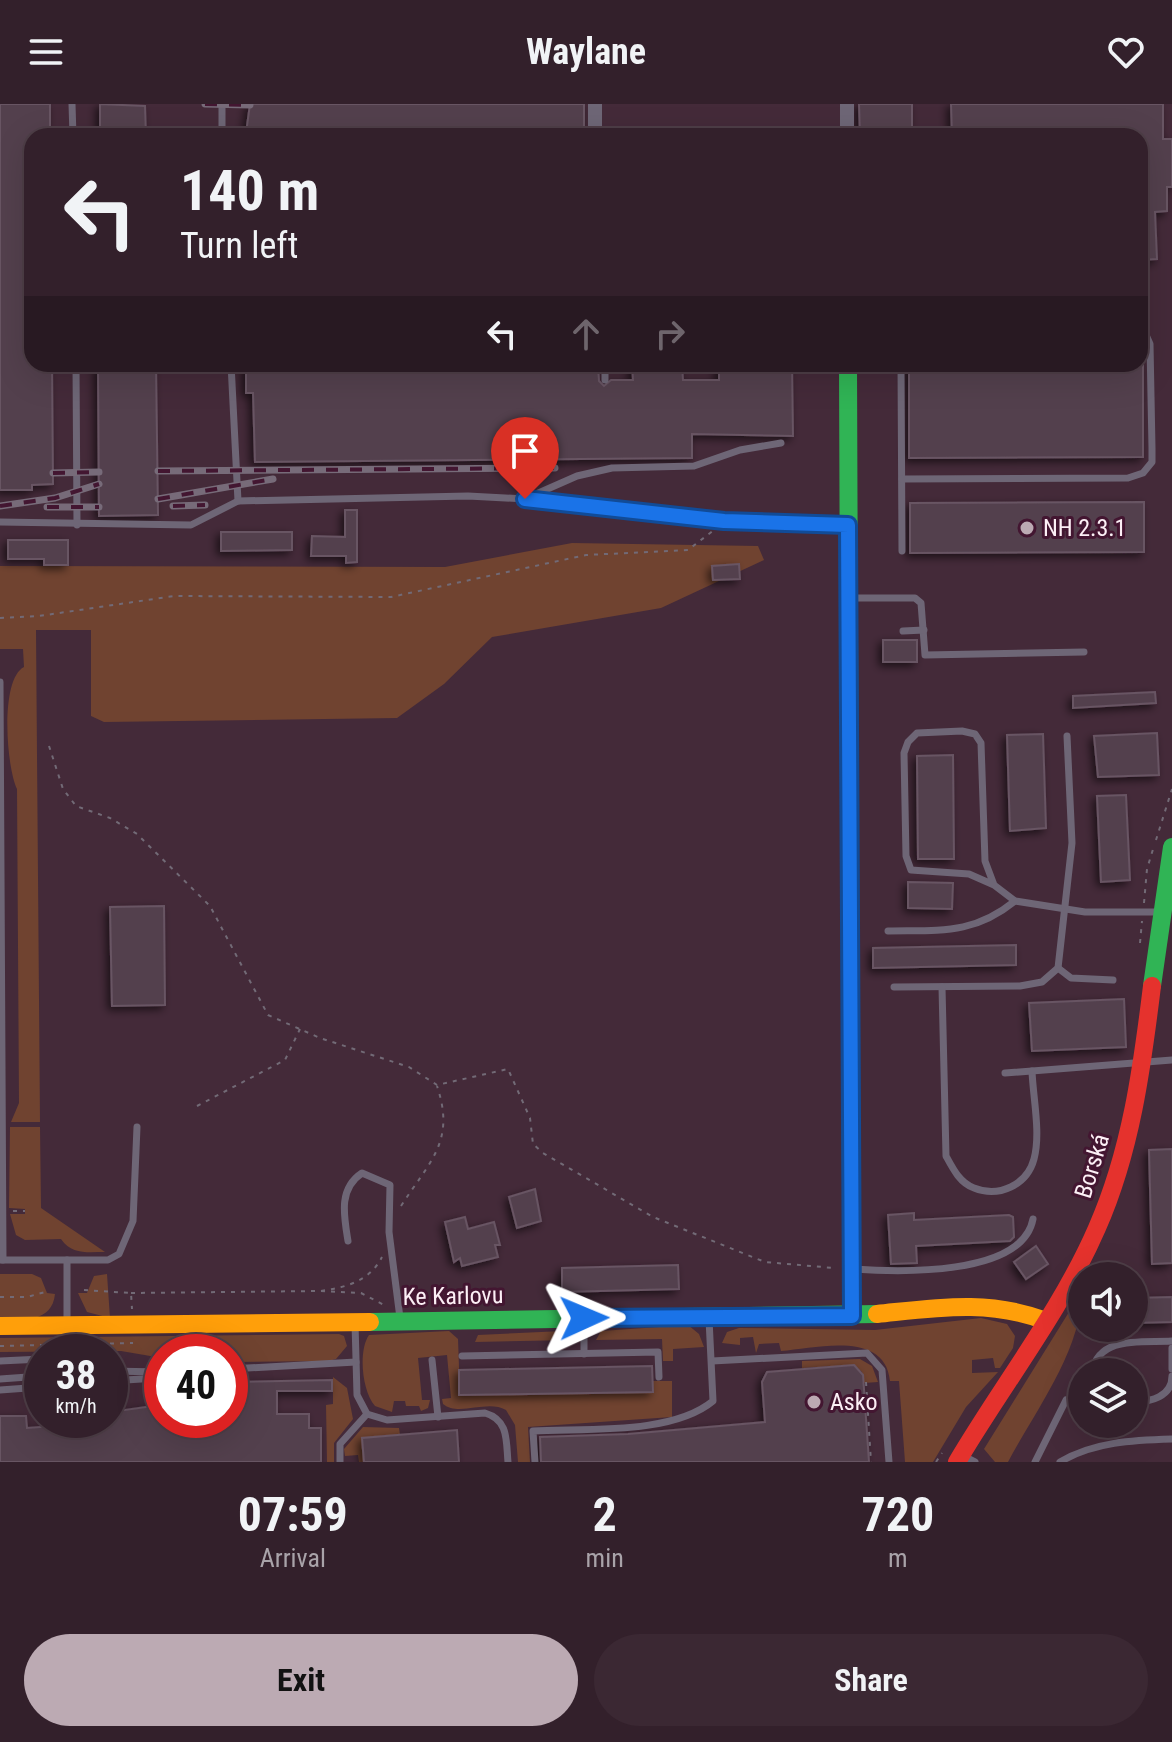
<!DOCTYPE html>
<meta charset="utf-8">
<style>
:root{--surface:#33202b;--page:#3b2833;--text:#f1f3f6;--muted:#a9a3a9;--line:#4e3e47;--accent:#bcaab3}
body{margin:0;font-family:"Roboto Condensed",sans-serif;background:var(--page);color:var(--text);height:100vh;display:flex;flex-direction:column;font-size:30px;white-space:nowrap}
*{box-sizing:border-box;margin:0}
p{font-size:26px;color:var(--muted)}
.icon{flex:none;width:44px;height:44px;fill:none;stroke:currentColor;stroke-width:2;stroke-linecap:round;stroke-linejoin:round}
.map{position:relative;height:1358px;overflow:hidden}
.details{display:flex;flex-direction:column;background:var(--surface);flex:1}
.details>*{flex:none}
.banner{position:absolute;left:24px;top:24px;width:1124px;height:244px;border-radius:24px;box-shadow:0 8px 32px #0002,0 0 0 2px var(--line);background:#33202b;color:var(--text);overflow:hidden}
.tools{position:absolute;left:1068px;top:1158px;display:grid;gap:16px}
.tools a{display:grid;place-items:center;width:80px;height:80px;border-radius:50%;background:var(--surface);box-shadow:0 8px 32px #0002,0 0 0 2px var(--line);font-size:40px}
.speed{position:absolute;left:24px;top:1230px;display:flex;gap:16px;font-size:40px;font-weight:700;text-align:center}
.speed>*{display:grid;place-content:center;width:104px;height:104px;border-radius:50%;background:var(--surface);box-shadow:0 8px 32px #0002,0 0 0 2px var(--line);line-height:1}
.speed small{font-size:20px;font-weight:400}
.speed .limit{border:12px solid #d22;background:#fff;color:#111}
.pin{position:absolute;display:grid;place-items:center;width:68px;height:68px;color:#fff;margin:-82px -34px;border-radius:50% 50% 50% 0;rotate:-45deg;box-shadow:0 0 8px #0007}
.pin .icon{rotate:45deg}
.me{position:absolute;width:88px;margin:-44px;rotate:89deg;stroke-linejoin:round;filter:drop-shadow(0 0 6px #0008)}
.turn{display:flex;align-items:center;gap:28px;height:168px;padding:0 24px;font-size:36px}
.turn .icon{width:104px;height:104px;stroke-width:2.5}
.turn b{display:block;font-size:56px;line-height:68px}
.lanes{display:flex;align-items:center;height:76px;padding:0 24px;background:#0003;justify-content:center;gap:40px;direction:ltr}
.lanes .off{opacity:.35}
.eta{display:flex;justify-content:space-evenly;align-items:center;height:136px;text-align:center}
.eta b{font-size:48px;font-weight:700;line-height:56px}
.primary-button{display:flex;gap:16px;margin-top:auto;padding:16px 24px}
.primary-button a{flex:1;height:92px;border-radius:48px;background:var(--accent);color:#111;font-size:32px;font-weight:700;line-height:92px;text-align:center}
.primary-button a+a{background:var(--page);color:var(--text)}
header{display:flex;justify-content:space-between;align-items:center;height:104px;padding:0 24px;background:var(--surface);font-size:36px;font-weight:700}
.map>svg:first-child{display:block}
.green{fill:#704330}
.building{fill:#53414e;stroke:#685463;stroke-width:2;filter:url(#shadow)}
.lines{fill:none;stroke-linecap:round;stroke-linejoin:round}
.path{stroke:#726a76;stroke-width:2;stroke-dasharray:4 6;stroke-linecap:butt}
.lane{stroke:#6e6676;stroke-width:7}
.street{stroke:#6e6676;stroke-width:14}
.fast{stroke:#30b455;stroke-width:18}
.slow{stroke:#ff9f0a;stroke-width:18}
.jam{stroke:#e5322d;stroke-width:18}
.rail-casing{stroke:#776b79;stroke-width:7}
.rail{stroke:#431631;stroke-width:4;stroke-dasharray:12;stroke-linecap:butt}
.route-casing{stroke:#114b97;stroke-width:20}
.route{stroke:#1a73e8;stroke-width:14}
.poi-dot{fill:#bcaab3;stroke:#431631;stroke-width:3}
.labels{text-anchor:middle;stroke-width:6;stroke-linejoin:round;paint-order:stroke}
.poi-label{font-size:24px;fill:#fceff5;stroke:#431631;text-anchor:start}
.street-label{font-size:24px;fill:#fceff5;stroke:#431631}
</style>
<header><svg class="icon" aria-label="menu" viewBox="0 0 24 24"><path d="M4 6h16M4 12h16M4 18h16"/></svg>Waylane<svg class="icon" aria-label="heart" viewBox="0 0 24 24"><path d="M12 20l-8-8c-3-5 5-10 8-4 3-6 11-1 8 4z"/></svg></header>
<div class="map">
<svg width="1172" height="1358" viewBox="0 0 1172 1358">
<defs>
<filter id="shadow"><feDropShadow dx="-3.5" dy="3.5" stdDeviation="4" flood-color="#0009"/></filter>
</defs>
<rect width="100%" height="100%" fill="#442a39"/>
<g class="green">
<path d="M572,439L758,442L764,456L661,504L492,533L444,580L397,614L104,618L91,612V526H36L40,1018H11L19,999L17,685C6,662 0,575 24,563L23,545H0V462L445,463Z"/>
<path d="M10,1023H40L41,1104L105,1148C87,1148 72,1151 61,1135L25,1136L16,1131L10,1110H25V1105L9,1104Z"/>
<path d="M0,1170H32L41,1174L47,1189L55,1190C52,1219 23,1215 0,1217Z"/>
<path d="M107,1170L110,1214L87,1208L78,1189H87L94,1172Z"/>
<path d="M1082,1187C1082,1246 1035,1307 1008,1358H995L984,1345Z"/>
<path d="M981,1214L1007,1220L1015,1232L1013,1244L1000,1264H995L993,1254L972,1256V1269L998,1268L966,1303L933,1358H905L899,1277H890C885,1226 817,1244 781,1247L779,1239L759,1240L756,1249L753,1233L740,1234V1241L722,1239L727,1228L739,1224L875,1226Z"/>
<path d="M688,1221L699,1230L704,1243L673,1245V1257H663L662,1235L596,1236L601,1227Z"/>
<path d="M449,1227L458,1235L460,1291L652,1288V1277H672V1313L528,1323L530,1358H518L515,1321L506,1306C487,1295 459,1313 443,1300L442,1295L451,1294L447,1251L418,1254L422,1296H430L428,1304L421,1307L419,1302H406L405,1297H394L392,1308L375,1302C362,1287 358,1247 369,1231Z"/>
<path d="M563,1227L569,1228L572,1236L475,1238L478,1231Z"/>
<path d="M339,1230L344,1232L347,1242L336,1255L328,1257L230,1258V1248H162V1254L121,1247L0,1248V1234Z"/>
<path d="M860,1255L872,1262L878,1278L864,1279L862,1268L854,1261L802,1264V1257Z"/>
<path d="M333,1273L347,1284L353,1315L334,1339V1358H327L326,1301L333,1300Z"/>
<path d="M363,1323L399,1324L400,1331L363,1334L364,1358H359L358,1351L345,1352L344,1345Z"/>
</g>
<g class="building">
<path d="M0,0H50V32H32V260H52L53,380L32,381V386H0Z"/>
<path d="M100,0L145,2L146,32H100Z"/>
<path d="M250,0H584V32H251L246,29Z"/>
<path d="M859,0H912V32H860Z"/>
<path d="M951,0H1163V35H1172V83H1167V107L1155,108L1157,155L1140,156V32H952Z"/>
<path d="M98,260H156L158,411L99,412Z"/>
<path d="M246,260H598L599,277L604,282L611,276H633L632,260H682L683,276H719V260H792L793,332L692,330V354L255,358L253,289H246Z"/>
<path d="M909,260H1143V353L909,354Z"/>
<path d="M1144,398V448L910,449V399Z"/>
<path d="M345,406H357V458L346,459V452H311L312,432L345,433Z"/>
<path d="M221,428H292V446L221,447Z"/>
<path d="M8,436H68V461H44V455H8Z"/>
<path d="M739,460L740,475L713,476L712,462Z"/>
<rect x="883" y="536" width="34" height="22"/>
<path d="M1155,588L1156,599L1073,604V592Z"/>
<path d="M1157,629L1159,671L1098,673L1094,632Z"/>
<path d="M1043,630L1046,724L1010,727L1007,631Z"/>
<path d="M953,651L954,755H918L917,652Z"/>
<path d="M1126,691L1130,776L1101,778L1097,692Z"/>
<path d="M908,778L953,779L952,805L908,804Z"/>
<path d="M164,802L165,901L112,902L110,803Z"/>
<path d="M1016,841V861L873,864V844Z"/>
<path d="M1124,895L1126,943L1032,947L1029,899Z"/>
<path d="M1172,1045V1159L1152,1160L1149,1046Z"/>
<path d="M535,1085L541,1117L517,1124L509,1093Z"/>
<path d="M914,1109V1116L1009,1111L1013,1113L1014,1133L1010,1137L916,1142L917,1159L891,1160L888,1111Z"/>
<path d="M465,1113L468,1125L494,1118L500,1141H495L498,1153L462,1162L460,1154L454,1158L445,1118Z"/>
<path d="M1036,1142L1048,1160L1026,1175L1014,1158Z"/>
<path d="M678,1161L679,1185L562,1188V1164Z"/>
<path d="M1172,1193V1218L1134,1219V1194Z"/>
<path d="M854,1261L863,1271L869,1358H541L540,1333L628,1330L765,1318L762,1278L767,1268Z"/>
<path d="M652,1262L653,1288L459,1291V1266Z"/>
<path d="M332,1276V1287H277V1310H309V1324H321V1358H0V1312H26L27,1324L110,1318V1308L153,1302L162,1305V1316H230V1278Z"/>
<path d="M457,1326L459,1358H364L362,1334Z"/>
</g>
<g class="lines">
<g class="path">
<path d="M0,514L39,512L174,492L391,493L586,451L688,446L714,426"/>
<path d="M49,642L63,685L76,702L110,714L137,730L210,802L268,911L320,934L409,963L437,981L508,965L530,1014L533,1040L543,1049L653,1113L765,1158L834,1164"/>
<path d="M1156,736L1172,685"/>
<path d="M1144,799L1147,765L1154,742"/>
<path d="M1140,839L1142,817"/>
<path d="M197,1002L285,956L300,925"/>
<path d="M401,1102C429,1058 456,1038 437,982"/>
<path d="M13,1107H25"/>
<path d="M84,1186L131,1189L132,1205"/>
<path d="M321,1187C346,1183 369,1178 382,1153"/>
<path d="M131,1189L320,1187L361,1189L384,1201"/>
<path d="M0,1193H27L49,1187"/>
<path d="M0,1242L133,1239"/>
<path d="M866,1278L871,1358"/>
<path d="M936,1358L942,1349"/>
</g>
<g class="lane">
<path d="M72,0L73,32"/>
<path d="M222,0V32"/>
<path d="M76,260L77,421"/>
<path d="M231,260L238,397"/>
<path d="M605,260V276"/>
<path d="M901,260L902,447"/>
<path d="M902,375L1128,374L1143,369L1152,358V344L1150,240L1146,231L1140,229"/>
<path d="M527,394L577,372L612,364L694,362L740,346L781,339"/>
<path d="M0,418L191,421L238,397L468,392L525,395L724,417L846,421"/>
<path d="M851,494H915L921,499L925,551L1084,548"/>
<path d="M903,527L924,526"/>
<path d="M0,578L3,1156"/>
<path d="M994,781L969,770L911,766L906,752L904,649L908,638L917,629L962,627L975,630L981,639L985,757L994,781L1015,797L1085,808H1159"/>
<path d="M888,827C940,826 973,831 1015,797"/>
<path d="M1058,864L1071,874L1113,876"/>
<path d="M894,883L1020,882L1042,878L1058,864L1072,739L1067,632"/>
<path d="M942,883L946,1052C953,1065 960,1079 974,1084C999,1094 1027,1081 1034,1055C1041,1029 1033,994 1032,967"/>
<path d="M1005,969L1172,956"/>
<path d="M348,1137C344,1112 338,1085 362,1069L390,1081L389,1128L400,1214"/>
<path d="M0,1156H108L119,1150L133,1117L137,1023"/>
<path d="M67,1156V1218"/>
<path d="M853,1165C897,1168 1022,1173 1033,1115"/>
<path d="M584,1216V1250"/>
<path d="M355,1219L357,1291L367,1310L387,1316L485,1309C509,1316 506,1337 508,1358"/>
<path d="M1172,1244V1265"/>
<path d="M462,1252L658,1248L659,1273"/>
<path d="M432,1256L438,1313"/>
<path d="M0,1257L42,1255"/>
<path d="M712,1257L867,1249L882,1266L889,1358"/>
<path d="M230,1265L356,1258"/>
<path d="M110,1267L161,1268"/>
<path d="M1092,1268C1099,1231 1142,1239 1172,1237"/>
<path d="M158,1273L159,1299"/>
<path d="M0,1275L42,1272"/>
<path d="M110,1277L157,1274"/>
<path d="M0,1286L42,1283"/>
<path d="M1134,1299C1151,1297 1172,1293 1172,1272"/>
<path d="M963,1352L975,1358"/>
<path d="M340,1358V1340L367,1310"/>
<path d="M535,1358L533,1327C586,1324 672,1331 713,1297L709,1215"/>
<path d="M1035,1358L1066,1296"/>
<path d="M1060,1358C1093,1338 1134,1336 1172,1335"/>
</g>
<g class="street">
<path d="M595,0V32"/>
<path d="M847,0V32"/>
</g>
<g class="fast">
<path d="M848,260L851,1075"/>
<path d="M1152,882L1172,743"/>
<path d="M370,1218L877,1210"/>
</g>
<g class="slow">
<path d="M851,1075L852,1212"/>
<path d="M877,1210C936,1204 989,1195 1046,1217"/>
<path d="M0,1222L370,1218"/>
</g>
<path class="jam" d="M957,1358C1003,1280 1061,1207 1097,1124C1131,1047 1142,964 1152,882"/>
<defs>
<g id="rail">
<path d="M205,0L250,1"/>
<path d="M158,367L555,364"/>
<path d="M53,369L99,368"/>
<path d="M158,395L273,375"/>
<path d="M0,402L55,394L99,380"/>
<path d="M173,402L205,401"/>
<path d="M47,403H99"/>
</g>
</defs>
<use href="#rail" class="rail-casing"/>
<use href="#rail" class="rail"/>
</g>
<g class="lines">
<defs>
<path id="route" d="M525,395L724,417L848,421L852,1212L584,1214"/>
</defs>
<use href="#route" class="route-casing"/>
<use href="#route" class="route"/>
</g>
<g class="poi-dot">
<circle cx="1027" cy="424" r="8"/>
<circle cx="814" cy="1298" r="8"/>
</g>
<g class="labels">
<g class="poi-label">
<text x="1043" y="432">NH 2.3.1</text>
<text x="830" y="1306">Asko</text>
</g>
<g class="street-label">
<text transform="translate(1092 1062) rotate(-73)" y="8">Borská</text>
<text transform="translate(453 1192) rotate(-1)" y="8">Ke Karlovu</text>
</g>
</g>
</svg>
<div class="tools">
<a><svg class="icon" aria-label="sound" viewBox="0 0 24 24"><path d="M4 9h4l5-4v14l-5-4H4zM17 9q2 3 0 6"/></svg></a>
<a><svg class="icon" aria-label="layers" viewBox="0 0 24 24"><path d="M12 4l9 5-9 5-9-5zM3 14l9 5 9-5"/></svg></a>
</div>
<div class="speed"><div>38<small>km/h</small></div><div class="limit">40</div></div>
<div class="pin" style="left:525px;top:395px;background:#d93025"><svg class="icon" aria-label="arrive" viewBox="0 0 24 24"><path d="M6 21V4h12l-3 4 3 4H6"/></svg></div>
<svg class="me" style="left:584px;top:1214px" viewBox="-20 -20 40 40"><path d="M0-17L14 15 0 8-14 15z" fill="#1a73e8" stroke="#fff" stroke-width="4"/></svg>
<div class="banner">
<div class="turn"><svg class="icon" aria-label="left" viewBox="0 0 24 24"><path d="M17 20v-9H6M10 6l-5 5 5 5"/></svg><div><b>140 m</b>Turn left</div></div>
<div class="lanes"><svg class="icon" aria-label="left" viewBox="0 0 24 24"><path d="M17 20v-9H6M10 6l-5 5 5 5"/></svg><svg class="icon off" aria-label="ahead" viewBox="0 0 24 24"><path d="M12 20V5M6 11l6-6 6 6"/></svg><svg class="icon off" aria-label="right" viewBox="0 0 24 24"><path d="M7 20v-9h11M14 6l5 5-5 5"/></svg></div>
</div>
</div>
<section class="details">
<div class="eta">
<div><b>07:59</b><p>Arrival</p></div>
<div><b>2</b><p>min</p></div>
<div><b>720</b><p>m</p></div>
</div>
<div class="primary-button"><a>Exit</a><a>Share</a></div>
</section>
